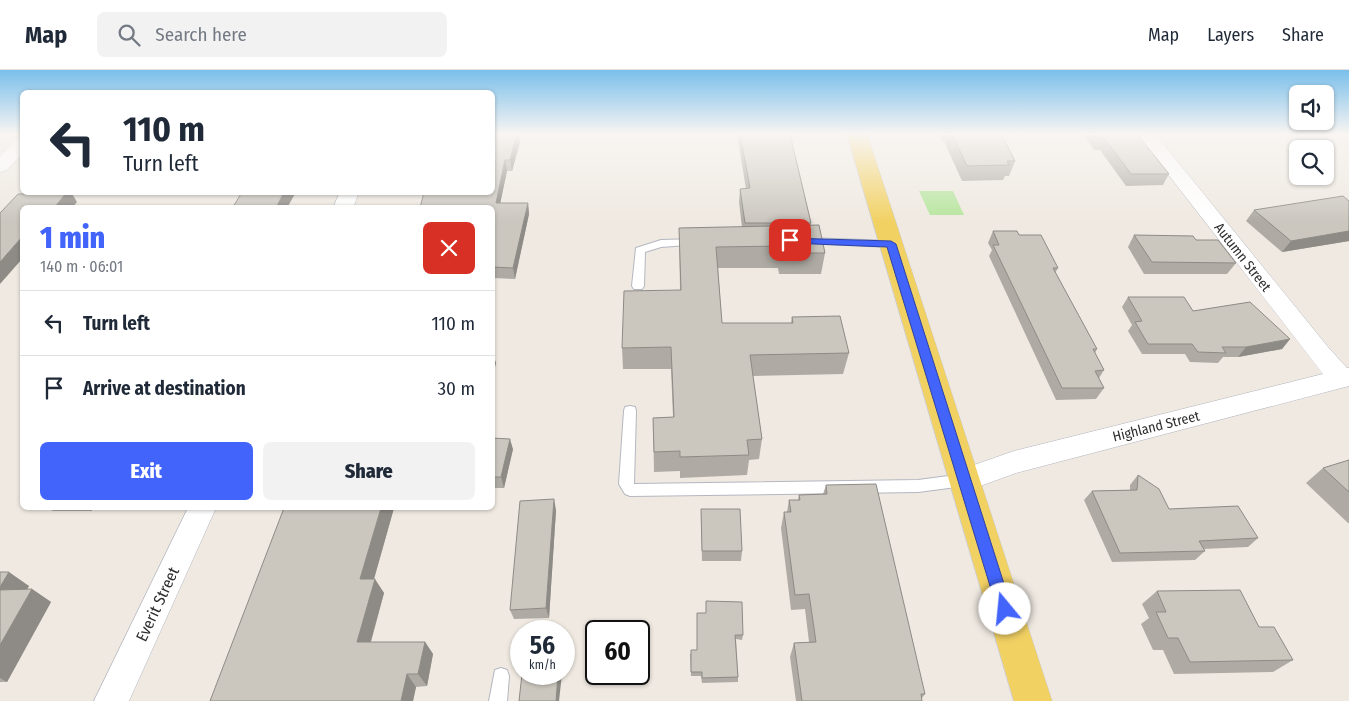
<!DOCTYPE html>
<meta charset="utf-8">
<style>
:root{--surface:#fff;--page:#f2f2f3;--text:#1f2937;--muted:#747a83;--line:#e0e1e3;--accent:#4264fb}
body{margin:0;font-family:"Fira Sans Condensed",sans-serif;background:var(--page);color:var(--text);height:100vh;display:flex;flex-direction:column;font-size:19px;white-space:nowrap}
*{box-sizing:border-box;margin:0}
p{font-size:16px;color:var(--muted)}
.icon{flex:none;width:28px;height:28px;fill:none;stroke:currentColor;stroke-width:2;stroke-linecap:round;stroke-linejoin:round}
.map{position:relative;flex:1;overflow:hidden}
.drawer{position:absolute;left:20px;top:135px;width:475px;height:305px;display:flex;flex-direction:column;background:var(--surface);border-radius:8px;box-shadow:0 1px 4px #0004}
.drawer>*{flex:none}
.top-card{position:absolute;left:20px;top:20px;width:475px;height:105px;border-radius:8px;box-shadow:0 1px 4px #0004;background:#fff;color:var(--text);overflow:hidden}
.controls{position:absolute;left:1289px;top:15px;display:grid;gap:10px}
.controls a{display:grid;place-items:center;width:45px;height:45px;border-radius:8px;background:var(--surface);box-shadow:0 1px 4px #0004;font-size:25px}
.speed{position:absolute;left:510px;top:550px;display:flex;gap:10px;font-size:25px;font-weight:700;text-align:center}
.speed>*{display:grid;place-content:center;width:65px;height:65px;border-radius:50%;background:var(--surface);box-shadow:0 1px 4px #0004;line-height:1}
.speed small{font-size:12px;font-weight:400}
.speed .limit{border:2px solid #111;border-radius:8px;background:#fff;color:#111}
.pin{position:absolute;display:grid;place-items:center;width:42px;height:42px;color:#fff;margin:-21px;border-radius:10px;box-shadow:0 2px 8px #0006}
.me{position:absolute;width:55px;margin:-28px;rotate:343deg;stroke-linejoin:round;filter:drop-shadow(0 0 4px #0008)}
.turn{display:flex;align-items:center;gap:18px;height:105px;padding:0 20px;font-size:22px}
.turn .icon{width:65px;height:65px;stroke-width:2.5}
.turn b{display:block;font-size:35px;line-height:42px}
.round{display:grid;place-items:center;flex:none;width:52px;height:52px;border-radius:8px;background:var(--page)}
.overview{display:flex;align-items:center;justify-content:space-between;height:85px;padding:0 20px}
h1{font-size:30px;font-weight:800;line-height:38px;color:var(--accent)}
.primary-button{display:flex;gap:10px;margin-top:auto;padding:10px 20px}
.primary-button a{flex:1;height:58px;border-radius:8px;background:var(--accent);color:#fff;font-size:20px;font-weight:800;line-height:58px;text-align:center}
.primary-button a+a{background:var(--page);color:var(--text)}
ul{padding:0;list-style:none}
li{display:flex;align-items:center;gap:15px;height:65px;padding:0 20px;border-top:1px solid var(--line)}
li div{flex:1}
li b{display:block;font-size:19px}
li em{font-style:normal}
header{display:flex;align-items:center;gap:30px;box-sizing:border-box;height:70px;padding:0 25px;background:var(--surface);border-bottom:1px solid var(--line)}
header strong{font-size:24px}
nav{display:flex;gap:28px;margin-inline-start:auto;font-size:18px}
.search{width:350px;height:45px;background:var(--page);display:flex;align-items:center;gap:12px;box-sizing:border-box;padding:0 18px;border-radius:8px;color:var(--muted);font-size:19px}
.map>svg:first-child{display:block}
.green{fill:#b6e59e}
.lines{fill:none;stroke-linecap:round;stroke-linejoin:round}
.service-casing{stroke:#b4b7c1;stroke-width:2}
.minor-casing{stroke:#b4b7c1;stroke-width:1}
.primary-casing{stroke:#c9c9c9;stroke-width:1}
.service{fill:#fff;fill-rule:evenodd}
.minor{fill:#fff;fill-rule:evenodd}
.primary{fill:#f2d163;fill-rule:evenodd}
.wall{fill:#afaba4}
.shaded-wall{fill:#8e8b86}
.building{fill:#cbc7bf;stroke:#8e8b86}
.route{fill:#4264fb;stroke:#2b41a3}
.labels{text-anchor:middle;stroke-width:4;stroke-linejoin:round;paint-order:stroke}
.street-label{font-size:14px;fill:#2e2e2e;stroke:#fff}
.near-street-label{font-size:16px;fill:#2e2e2e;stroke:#fff}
</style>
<header>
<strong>Map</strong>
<div class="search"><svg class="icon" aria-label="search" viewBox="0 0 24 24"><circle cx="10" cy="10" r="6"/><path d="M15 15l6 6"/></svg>Search here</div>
<nav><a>Map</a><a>Layers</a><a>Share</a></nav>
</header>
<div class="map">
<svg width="1349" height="631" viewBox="0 0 1349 631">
<rect width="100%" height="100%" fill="#efe9e1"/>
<path class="green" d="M919,121H953L964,145H930Z"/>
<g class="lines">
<defs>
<g id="service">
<path d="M806,168L891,171L896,174L891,177L802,173L801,171Z"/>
<path d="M696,169L701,172L700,174L661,177L645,182L644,216L642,219H634L632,216L636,178L661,170Z"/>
<path d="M630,336L635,337L636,341L634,414L918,410L964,404L969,406L971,410L969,414L964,416L918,422L630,426L625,424L619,414L624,341L625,337Z"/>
<path d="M501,598L507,600L509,606L507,631H489L495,600Z"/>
</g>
<g id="minor">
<path d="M1137,64H1155L1328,277L1347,298H1349V316L1016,403L964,422L954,418L950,410L954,402L1014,381L1323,304Z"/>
<path d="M22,69V84L7,100L0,102V86L16,70Z"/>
<path d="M340,122H359L353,138H333Z"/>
<path d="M188,438H216L129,631H94Z"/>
</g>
<path id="primary" d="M847,64H867L1052,631H1014Z"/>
</defs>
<use href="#service" class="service-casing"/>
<use href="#minor" class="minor-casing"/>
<use href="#primary" class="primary-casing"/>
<use href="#service" class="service"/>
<use href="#minor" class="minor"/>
<use href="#primary" class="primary"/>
</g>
<g class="wall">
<path d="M492,64H518L520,72L512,101H507L500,133H528L529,144L515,209L492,208Z"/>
<path d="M737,64H790L811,153V155L825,183L821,204H779L778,198H718L722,253H791L792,247L849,283L843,304L753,306L762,369L759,389L749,390L747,405L680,408V401L654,402L653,348L673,347L671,299H623L622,278L680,220L679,158L742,157L739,132L740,119H746Z"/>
<path d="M939,64H1001L1015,91L1009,106H1005L1003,110L962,111L944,71H942Z"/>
<path d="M1083,64H1129L1169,104L1163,115L1126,116L1100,80H1094Z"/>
<path d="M1349,131V171L1282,182L1246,151L1254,140Z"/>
<path d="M993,161L1019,165L1058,198L1055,203L1097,279L1095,283L1104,300L1099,308L1104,318L1096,329L1056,330L989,186L992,180L988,173Z"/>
<path d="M1134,165L1196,170L1236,193L1227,204H1144L1128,177Z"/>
<path d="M1128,227L1193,241L1290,269L1282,279L1238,287H1223L1218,293L1190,292L1185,284H1142L1128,261L1132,255L1122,237Z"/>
<path d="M492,368L513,379L504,418H492Z"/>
<path d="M1349,390V453H1348L1306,413L1323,398Z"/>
<path d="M1138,405L1169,439L1258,468L1248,477L1203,479L1205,481L1195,490L1112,492L1084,430L1092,421L1130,420V415Z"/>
<path d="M826,415L925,624L922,628V631H796L790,587L794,573L809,572L805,539L791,540L781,458L784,442H787L789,430H798L799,425L823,424Z"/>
<path d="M48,438H93L91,441H53Z"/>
<path d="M394,438L374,509L384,523L371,572H425L433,584L427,616L416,617L413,631H210Z"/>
<path d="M701,439L742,481L741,491H702Z"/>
<path d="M556,440L549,548L514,549L510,540Z"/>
<path d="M0,502L29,516L27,519H32L51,532L7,612H0Z"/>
<path d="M1157,521L1259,557L1293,590L1273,602L1174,604L1163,580H1153L1141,554L1149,548L1142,534Z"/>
<path d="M706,531L743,565L742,570L736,569L738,607V612L702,613L701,606H691L690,584L697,580L706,543Z"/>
</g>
<g class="shaded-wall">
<path d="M517,64H518L520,72L512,101L510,90Z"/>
<path d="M505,90L507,101L498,144L496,133Z"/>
<path d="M67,122H71L77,132L72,138H54Z"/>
<path d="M284,122H296L287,138H276Z"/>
<path d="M528,133L529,144L515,209L513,198Z"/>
<path d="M1349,161V171L1282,182L1291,171Z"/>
<path d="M22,167V189L0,214V192Z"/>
<path d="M1290,269L1282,279L1238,287L1246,277Z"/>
<path d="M494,287L496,293L492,310V296Z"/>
<path d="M510,369L513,379L504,418L501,407Z"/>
<path d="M554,429L556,440L549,548L546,538Z"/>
<path d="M88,438H93L91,441Z"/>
<path d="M381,438H394L370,523L360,509Z"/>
<path d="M9,502L29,516L19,533L0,521V517Z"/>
<path d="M375,509L384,523L367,585L357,572Z"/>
<path d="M32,519L51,532L7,612L0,608V575Z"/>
<path d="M425,572L433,584L427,616L418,604Z"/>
<path d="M407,604L416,617L413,631H401Z"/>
<path d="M558,604H562L559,631H556Z"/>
</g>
<g class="building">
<path d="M492,64H517L510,90H505L496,133H528L513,198L492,197V138H420L424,122H492Z"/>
<path d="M740,64H790L811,153H745L740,119L750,118Z"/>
<path d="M952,64H1001L1015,91H1007L1009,95L967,96Z"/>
<path d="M1096,64H1137L1169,104H1131L1105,69H1100Z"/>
<path d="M29,122H67L54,138H22V167L0,192V143L18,124H27Z"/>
<path d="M242,122H284L276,138H223V137H233Z"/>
<path d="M1343,126L1349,131V161L1291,171L1254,140Z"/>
<path d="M819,155L825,183H782L781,176L716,177L722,253H793L792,247L840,246L849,283L750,285L762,369L747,370L749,385L680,387V381L654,382L653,348L674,347L671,277L622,278L624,221L681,220L679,158Z"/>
<path d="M993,161H1017L1019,165H1041L1058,198H1053L1097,279H1093L1104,300L1095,301L1104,318H1062L993,175H999Z"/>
<path d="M1134,165L1193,166L1196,170H1218L1236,193L1152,192Z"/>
<path d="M1128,227H1184L1193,241L1250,232L1290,269L1246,277H1222L1226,283L1198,282L1192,274H1148L1135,252L1142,251Z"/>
<path d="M492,368L510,369L501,407H492Z"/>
<path d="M1349,390V422L1323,398Z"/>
<path d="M1138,405L1159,419L1169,439L1238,436L1258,468L1199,471L1205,481L1120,483L1092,421L1137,420Z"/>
<path d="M876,414L925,624H921L922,631H802L794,573L816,572L809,524L795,525L784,442H791L789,430H800L799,425L827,424L826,415Z"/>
<path d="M554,429L546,538L510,540L520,431Z"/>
<path d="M284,438H381L360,509H375L357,572H425L418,604H407L401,631H210Z"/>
<path d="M701,439H740L742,481H702Z"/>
<path d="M0,502H9L0,517Z"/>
<path d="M32,519L0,575V520Z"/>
<path d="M1240,520L1259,557H1274L1293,590L1190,592L1178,568H1168L1156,542H1166L1157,521Z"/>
<path d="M706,531L742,532L743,565H735L738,607L702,608V602H691V580H697V543H706Z"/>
<path d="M522,604H558L556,631H519Z"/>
</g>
<linearGradient id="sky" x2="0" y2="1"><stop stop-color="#7abfeb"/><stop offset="0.42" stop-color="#f8f5f2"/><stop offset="1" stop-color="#f8f5f2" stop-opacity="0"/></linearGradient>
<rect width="1349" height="152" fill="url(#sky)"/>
<path class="route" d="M787,168L891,171L896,174L1012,539L1010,544L1005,546L1000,544L997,539L887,177L790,173H787Z"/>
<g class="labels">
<g class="street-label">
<text transform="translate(1243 187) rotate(52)" y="5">Autumn Street</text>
<text transform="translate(1156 356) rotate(-14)" y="5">Highland Street</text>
</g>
<g class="near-street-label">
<text transform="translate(157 534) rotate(-65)" y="6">Everit Street</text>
</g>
</g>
</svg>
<div class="controls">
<a><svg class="icon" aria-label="sound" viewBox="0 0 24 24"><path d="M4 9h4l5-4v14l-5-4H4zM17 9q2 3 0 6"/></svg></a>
<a><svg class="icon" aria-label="search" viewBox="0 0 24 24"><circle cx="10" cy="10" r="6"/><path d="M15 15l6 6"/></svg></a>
</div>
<div class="speed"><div>56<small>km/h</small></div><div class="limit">60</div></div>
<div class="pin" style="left:790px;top:170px;background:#d93025"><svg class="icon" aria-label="arrive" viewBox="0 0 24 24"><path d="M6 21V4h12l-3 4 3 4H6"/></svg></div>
<svg class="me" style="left:1005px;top:539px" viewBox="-20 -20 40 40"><circle r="19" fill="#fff"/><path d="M0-13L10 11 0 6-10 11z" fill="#4264fb"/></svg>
<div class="top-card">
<div class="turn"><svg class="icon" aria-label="left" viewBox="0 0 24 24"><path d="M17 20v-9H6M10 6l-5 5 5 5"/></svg><div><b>110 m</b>Turn left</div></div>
</div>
<section class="drawer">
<div class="overview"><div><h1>1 min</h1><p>140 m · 06:01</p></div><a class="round" style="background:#d93025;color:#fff"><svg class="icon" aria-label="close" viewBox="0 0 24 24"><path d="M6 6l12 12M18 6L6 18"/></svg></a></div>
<ul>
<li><svg class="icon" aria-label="left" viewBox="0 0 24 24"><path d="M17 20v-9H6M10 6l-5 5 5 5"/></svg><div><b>Turn left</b></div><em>110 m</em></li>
<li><svg class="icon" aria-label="arrive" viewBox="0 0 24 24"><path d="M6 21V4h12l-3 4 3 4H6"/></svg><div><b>Arrive at destination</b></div><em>30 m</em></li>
</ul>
<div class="primary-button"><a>Exit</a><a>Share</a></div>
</section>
</div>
